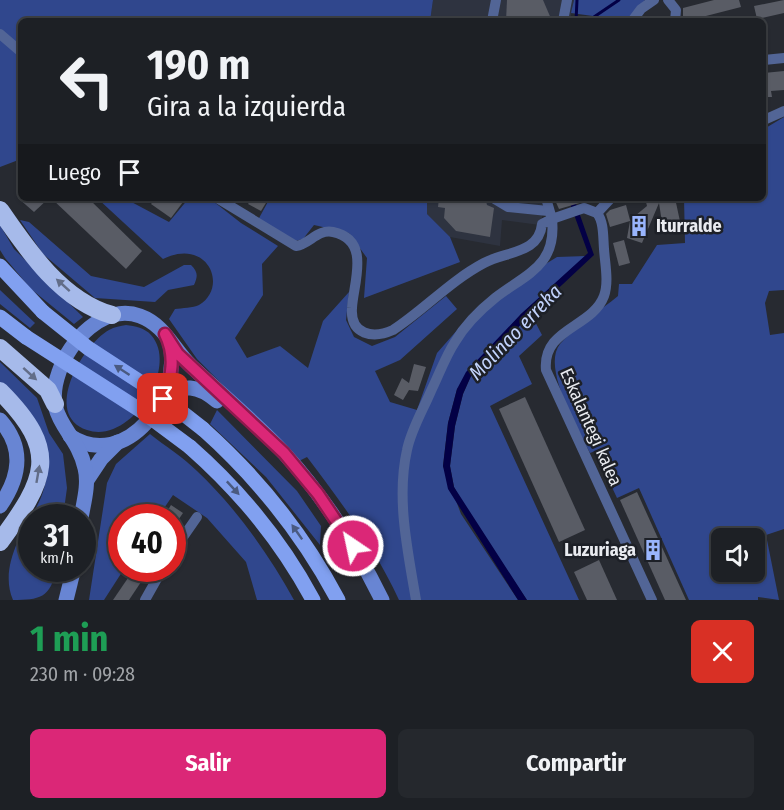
<!DOCTYPE html>
<html lang="es">
<meta charset="utf-8">
<style>
:root{--surface:#1d2025;--page:#25282d;--text:#f1f3f6;--muted:#a0a3a7;--line:#3b3e42;--accent:#db2777}
body{margin:0;font-family:"Fira Sans Condensed",sans-serif;background:var(--page);color:var(--text);height:100vh;display:flex;flex-direction:column;font-size:22px;white-space:nowrap}
*{box-sizing:border-box;margin:0}
p{font-size:20px;color:var(--muted)}
.icon{flex:none;width:33px;height:33px;fill:none;stroke:currentColor;stroke-width:2;stroke-linecap:round;stroke-linejoin:round}
.map{position:relative;height:600px;overflow:hidden}
.details{display:flex;flex-direction:column;background:var(--surface);flex:1}
.details>*{flex:none}
.guide{position:absolute;left:18px;top:18px;width:748px;height:183px;border-radius:9px;box-shadow:0 2px 4px #0004,0 0 0 2px var(--line);background:#1d2025;color:var(--text);overflow:hidden}
.buttons{position:absolute;left:711px;top:528px;display:grid;gap:12px}
.buttons a{display:grid;place-items:center;width:54px;height:54px;border-radius:9px;background:var(--surface);box-shadow:0 2px 4px #0004,0 0 0 2px var(--line);font-size:30px}
.speed{position:absolute;left:18px;top:504px;display:flex;gap:12px;font-size:30px;font-weight:700;text-align:center}
.speed>*{display:grid;place-content:center;width:78px;height:78px;border-radius:50%;background:var(--surface);box-shadow:0 2px 4px #0004,0 0 0 2px var(--line);line-height:1}
.speed small{font-size:15px;font-weight:400}
.speed .limit{border:9px solid #d22;background:#fff;color:#111}
.pin{position:absolute;display:grid;place-items:center;width:51px;height:51px;color:#fff;margin:-26px;border-radius:12px;box-shadow:0 3px 9px #0006}
.me{position:absolute;width:66px;margin:-33px;rotate:326deg;stroke-linejoin:round;filter:drop-shadow(0 0 4px #0008)}
.turn{display:flex;align-items:center;gap:21px;height:126px;padding:0 30px;font-size:27px}
.turn .icon{width:78px;height:78px;stroke-width:2.5}
.turn b{display:block;font-size:42px;line-height:51px}
.then{display:flex;align-items:center;height:57px;padding:0 30px;background:#0003;gap:12px;font-size:22px}
.round{display:grid;place-items:center;flex:none;width:63px;height:63px;border-radius:9px;background:var(--page)}
.summary{display:flex;align-items:center;justify-content:space-between;height:102px;padding:0 30px}
h1{font-size:36px;font-weight:700;line-height:45px;color:#1e9e55}
.button{display:flex;gap:12px;margin-top:auto;padding:12px 30px}
.button a{flex:1;height:69px;border-radius:9px;background:var(--accent);color:#fff;font-size:24px;font-weight:700;line-height:69px;text-align:center}
.button a+a{background:var(--page);color:var(--text)}
.map>svg:first-child{display:block}
.built{fill:#2e3340}
.green{fill:#30478d;fill-rule:evenodd}
.water{fill:#030045}
.lines{fill:none;stroke-linecap:round;stroke-linejoin:round}
.stream{stroke:#030045;stroke-width:3}
.building{fill:#595c65}
.street{stroke:#526596;stroke-width:10}
.secondary{stroke:#6885d3;stroke-width:15}
.primary{stroke:#81a0f0;stroke-width:15}
.highway{stroke:#a6baea;stroke-width:18}
.primary-bridge{stroke:#81a0f0;stroke-width:15}
.oneway{fill:#626d88}
.oneway2{fill:#4a5a81}
.route-casing{stroke:#8e194d;stroke-width:15}
.route{stroke:#db2777;stroke-width:10}
.labels{text-anchor:middle;stroke-width:5;stroke-linejoin:round;paint-order:stroke}
.poi-label{font-size:18px;font-weight:bold;fill:#e9ebf0;stroke:#1d2027;text-anchor:start}
.street-label{font-size:18px;fill:#e9ebf0;stroke:#1d2027}
.water-label{font-size:20px;font-style:italic;fill:#c2d3fc;stroke:#1d2027}
</style>
<div class="map">
<svg width="784" height="600" viewBox="0 0 784 600">
<rect width="100%" height="100%" fill="#272a31"/>
<g class="built">
<path d="M433,0H574L570,21H430Z"/>
<path d="M427,198H547L540,225L502,220L500,246L450,237L427,214Z"/>
</g>
<g class="green">
<path d="M0,0H433L430,21H21V159L0,167Z"/>
<path d="M574,0H645L629,21L571,13Z"/>
<path d="M784,117V290L769,291L765,303L770,335L784,333V529L766,535L779,600L758,597V600H689L639,488L617,498L595,451L590,453C579,429 541,368 560,344C574,327 601,310 618,296L619,284H632L657,245L685,243L684,198H764V129ZM722,538H754V572H722Z"/>
<path d="M97,198H124L169,222L189,198H209L241,223L278,246L262,264L263,295L235,338L247,358L280,346L308,368L323,321L349,292L346,320L354,337L372,346L395,337L446,296L457,309L400,360L375,371L390,402L417,410L437,353L466,320L503,290L557,257L586,256L521,314L457,389L448,423L443,466L461,514L518,600H399C375,548 342,503 307,457L299,461L197,359L169,319L175,309C182,308 193,308 199,305C229,287 208,237 163,259Z"/>
<path d="M270,198H427V214L450,237L460,262L364,298L367,258L349,233L314,225L303,239L295,241L258,220Z"/>
<path d="M20,220L29,222L91,276L144,287L184,265H191C198,272 198,276 194,285L168,290L155,302L95,298L43,254Z"/>
<path d="M0,225L14,249L83,317L74,324L31,289L5,258L0,250Z"/>
<path d="M0,290L35,323L30,328L0,304Z"/>
<path d="M531,314L542,335L519,356L532,384L490,406L579,600H527L467,511L454,487L450,466L455,426L463,394L471,376Z"/>
<path d="M126,325C135,326 145,328 151,335C180,367 131,445 87,430C42,415 82,345 109,330C114,327 121,326 126,325Z"/>
<path d="M0,362L37,398L49,433L63,454L67,488L63,517L32,518V568L56,569C51,598 39,600 13,600C0,570 19,536 36,508C47,488 51,463 45,441C39,417 17,400 0,383Z"/>
<path d="M217,410L297,491L321,526L320,545L266,477L210,424Z"/>
<path d="M150,434C165,446 183,457 197,471C236,508 268,553 294,600H257L246,562L207,518L173,495L158,517L122,518L124,569L104,600H89L107,483L116,464Z"/>
</g>
<path class="water" d="M568,198H574L594,255L531,314L471,376L463,394L455,426L450,466L454,487L527,600H518L448,489L443,466L448,423L457,389L466,372L521,314L588,253Z"/>
<g class="lines">
<g class="stream">
<path d="M576,21L577,0"/>
<path d="M588,21L619,0"/>
</g>
</g>
<g class="building">
<path d="M507,0H543L552,21H506Z"/>
<path d="M714,0H739L741,7L702,17L704,21H683V8Z"/>
<path d="M784,0V13L757,19L754,6Z"/>
<path d="M784,71V90L771,91L772,97H764V73Z"/>
<path d="M18,198H49L34,212Z"/>
<path d="M51,198H88L142,251L126,269Z"/>
<path d="M156,198H186L171,218L151,204Z"/>
<path d="M252,198H269L261,211L248,204Z"/>
<path d="M439,198L486,201L487,205L494,208L490,237L456,231L444,218L445,208L438,207Z"/>
<path d="M554,198H597L559,209Z"/>
<path d="M645,198H675L681,226L663,229L659,203L642,243L627,238L630,221L610,227L606,214L610,210L626,205L630,220L647,206Z"/>
<path d="M624,240L630,263L619,266L613,243Z"/>
<path d="M414,364L426,367L418,391L409,390L403,400L394,395L402,378L409,383Z"/>
<path d="M525,397L585,530L559,542L499,409Z"/>
<path d="M637,492L686,600H665L620,500Z"/>
<path d="M171,505L183,513L172,529V518H163Z"/>
<path d="M599,560L617,600H587L574,572Z"/>
<path d="M130,575L141,582L129,600H113Z"/>
</g>
<g class="lines">
<g class="street">
<path d="M668,0L676,10L675,21"/>
<path d="M492,21L496,0"/>
<path d="M563,21L567,0"/>
<path d="M632,21L641,9L654,0"/>
<path d="M0,34L21,52"/>
<path d="M764,60L784,58"/>
<path d="M764,120L784,111"/>
<path d="M217,198L296,246C310,244 317,229 333,232C372,240 353,284 352,308C350,335 373,339 393,330C425,309 450,281 484,263C506,251 539,254 542,224L552,219C557,266 526,274 495,298C480,310 465,325 455,342C445,357 439,375 431,391C423,410 411,430 407,450C396,499 408,552 416,600"/>
<path d="M493,198L508,207L548,211"/>
<path d="M546,198L552,219L584,208L597,213"/>
<path d="M597,213C604,222 603,237 604,249C605,264 609,282 604,296C592,328 542,328 546,370L652,600"/>
<path d="M597,213L611,198"/>
<path d="M172,553L197,517"/>
<path d="M145,600L163,568"/>
</g>
<g class="secondary">
<path d="M163,399C183,383 198,385 217,401"/>
<path d="M0,420C25,448 20,477 0,506"/>
<path d="M70,436C126,473 185,394 169,341"/>
<path d="M87,480L101,459L118,442"/>
<path d="M81,518C84,501 89,484 85,468C76,428 42,420 59,372C69,341 104,303 140,316C165,325 173,349 191,366C222,395 255,422 284,453C324,497 356,547 382,600"/>
<path d="M66,600L74,568"/>
</g>
<g class="primary">
<path d="M0,266L43,312"/>
<path d="M0,317L26,337"/>
<path d="M203,429C259,479 303,534 338,600"/>
<path d="M190,447C240,491 282,542 313,600"/>
</g>
<g class="highway">
<path d="M0,210C28,251 62,301 112,315"/>
<path d="M0,348L48,390L55,404"/>
<path d="M0,391C61,452 46,479 0,542"/>
</g>
<g class="primary-bridge">
<path d="M43,312L88,348L157,393L203,429"/>
<path d="M26,337L143,412L190,447"/>
</g>
</g>
<defs><path id="oneway-solid" d="M-6-.8H1V-3.2L6.5 0L1 3.2V.8H-6Z" transform="scale(1.5)"/></defs>
<g class="oneway">
<use href="#oneway-solid" transform="translate(63 285) rotate(-138)"/>
<use href="#oneway-solid" transform="translate(30 374) rotate(42)"/>
<use href="#oneway-solid" transform="translate(38 474) rotate(-80)"/>
</g>
<g class="oneway2">
<use href="#oneway-solid" transform="translate(122 370) rotate(-147)"/>
<use href="#oneway-solid" transform="translate(233 488) rotate(47)"/>
<use href="#oneway-solid" transform="translate(297 532) rotate(-125)"/>
</g>
<g class="lines">
<defs>
<path id="route" d="M163,399C172,377 176,356 165,334L178,354L284,453L318,494L353,546"/>
</defs>
<use href="#route" class="route-casing"/>
<use href="#route" class="route"/>
</g>
<defs>
<symbol id="building-bare" viewBox="-9 -9 18 18"><path d="M-4-6H4V6H1V3H-1V6H-4ZM-2.5-4.3h1.7v1.8h-1.7ZM.8-4.3h1.7v1.8H.8ZM-2.5-1h1.7V.8h-1.7ZM.8-1h1.7V.8H.8Z" fill="#99b5fd" stroke="#1d2027" stroke-width="2.5" paint-order="stroke"/></symbol>
</defs>
<g fill-rule="evenodd">
<use href="#building-bare" x="624" y="211" width="30" height="30"/>
<use href="#building-bare" x="638" y="535" width="30" height="30"/>
</g>
<g class="labels">
<g class="poi-label">
<text x="656" y="232">Iturralde</text>
<text x="636" y="556" text-anchor="end">Luzuriaga</text>
</g>
<g class="street-label">
<text transform="translate(591 427) rotate(66)" y="6">Eskalantegi kalea</text>
</g>
<g class="water-label">
<text transform="translate(515 332) rotate(-46)" y="7">Molinao erreka</text>
</g>
</g>
</svg>
<div class="buttons">
<a><svg class="icon" aria-label="sound" viewBox="0 0 24 24"><path d="M4 9h4l5-4v14l-5-4H4zM17 9q2 3 0 6"/></svg></a>
</div>
<div class="speed"><div>31<small>km/h</small></div><div class="limit">40</div></div>
<div class="pin" style="left:163px;top:399px;background:#d93025"><svg class="icon" aria-label="arrive" viewBox="0 0 24 24"><path d="M6 21V4h12l-3 4 3 4H6"/></svg></div>
<svg class="me" style="left:353px;top:546px" viewBox="-20 -20 40 40"><circle r="17" fill="#db2777" stroke="#fff" stroke-width="3"/><path d="M0-11L8 9 0 5-8 9z" fill="#fff"/></svg>
<div class="guide">
<div class="turn"><svg class="icon" aria-label="left" viewBox="0 0 24 24"><path d="M17 20v-9H6M10 6l-5 5 5 5"/></svg><div><b>190 m</b>Gira a la izquierda</div></div>
<div class="then">Luego<svg class="icon" aria-label="arrive" viewBox="0 0 24 24"><path d="M6 21V4h12l-3 4 3 4H6"/></svg></div>
</div>
</div>
<section class="details">
<div class="summary"><div><h1>1 min</h1><p>230 m · 09:28</p></div><a class="round" style="background:#d93025;color:#fff"><svg class="icon" aria-label="close" viewBox="0 0 24 24"><path d="M6 6l12 12M18 6L6 18"/></svg></a></div>
<div class="button"><a>Salir</a><a>Compartir</a></div>
</section>
